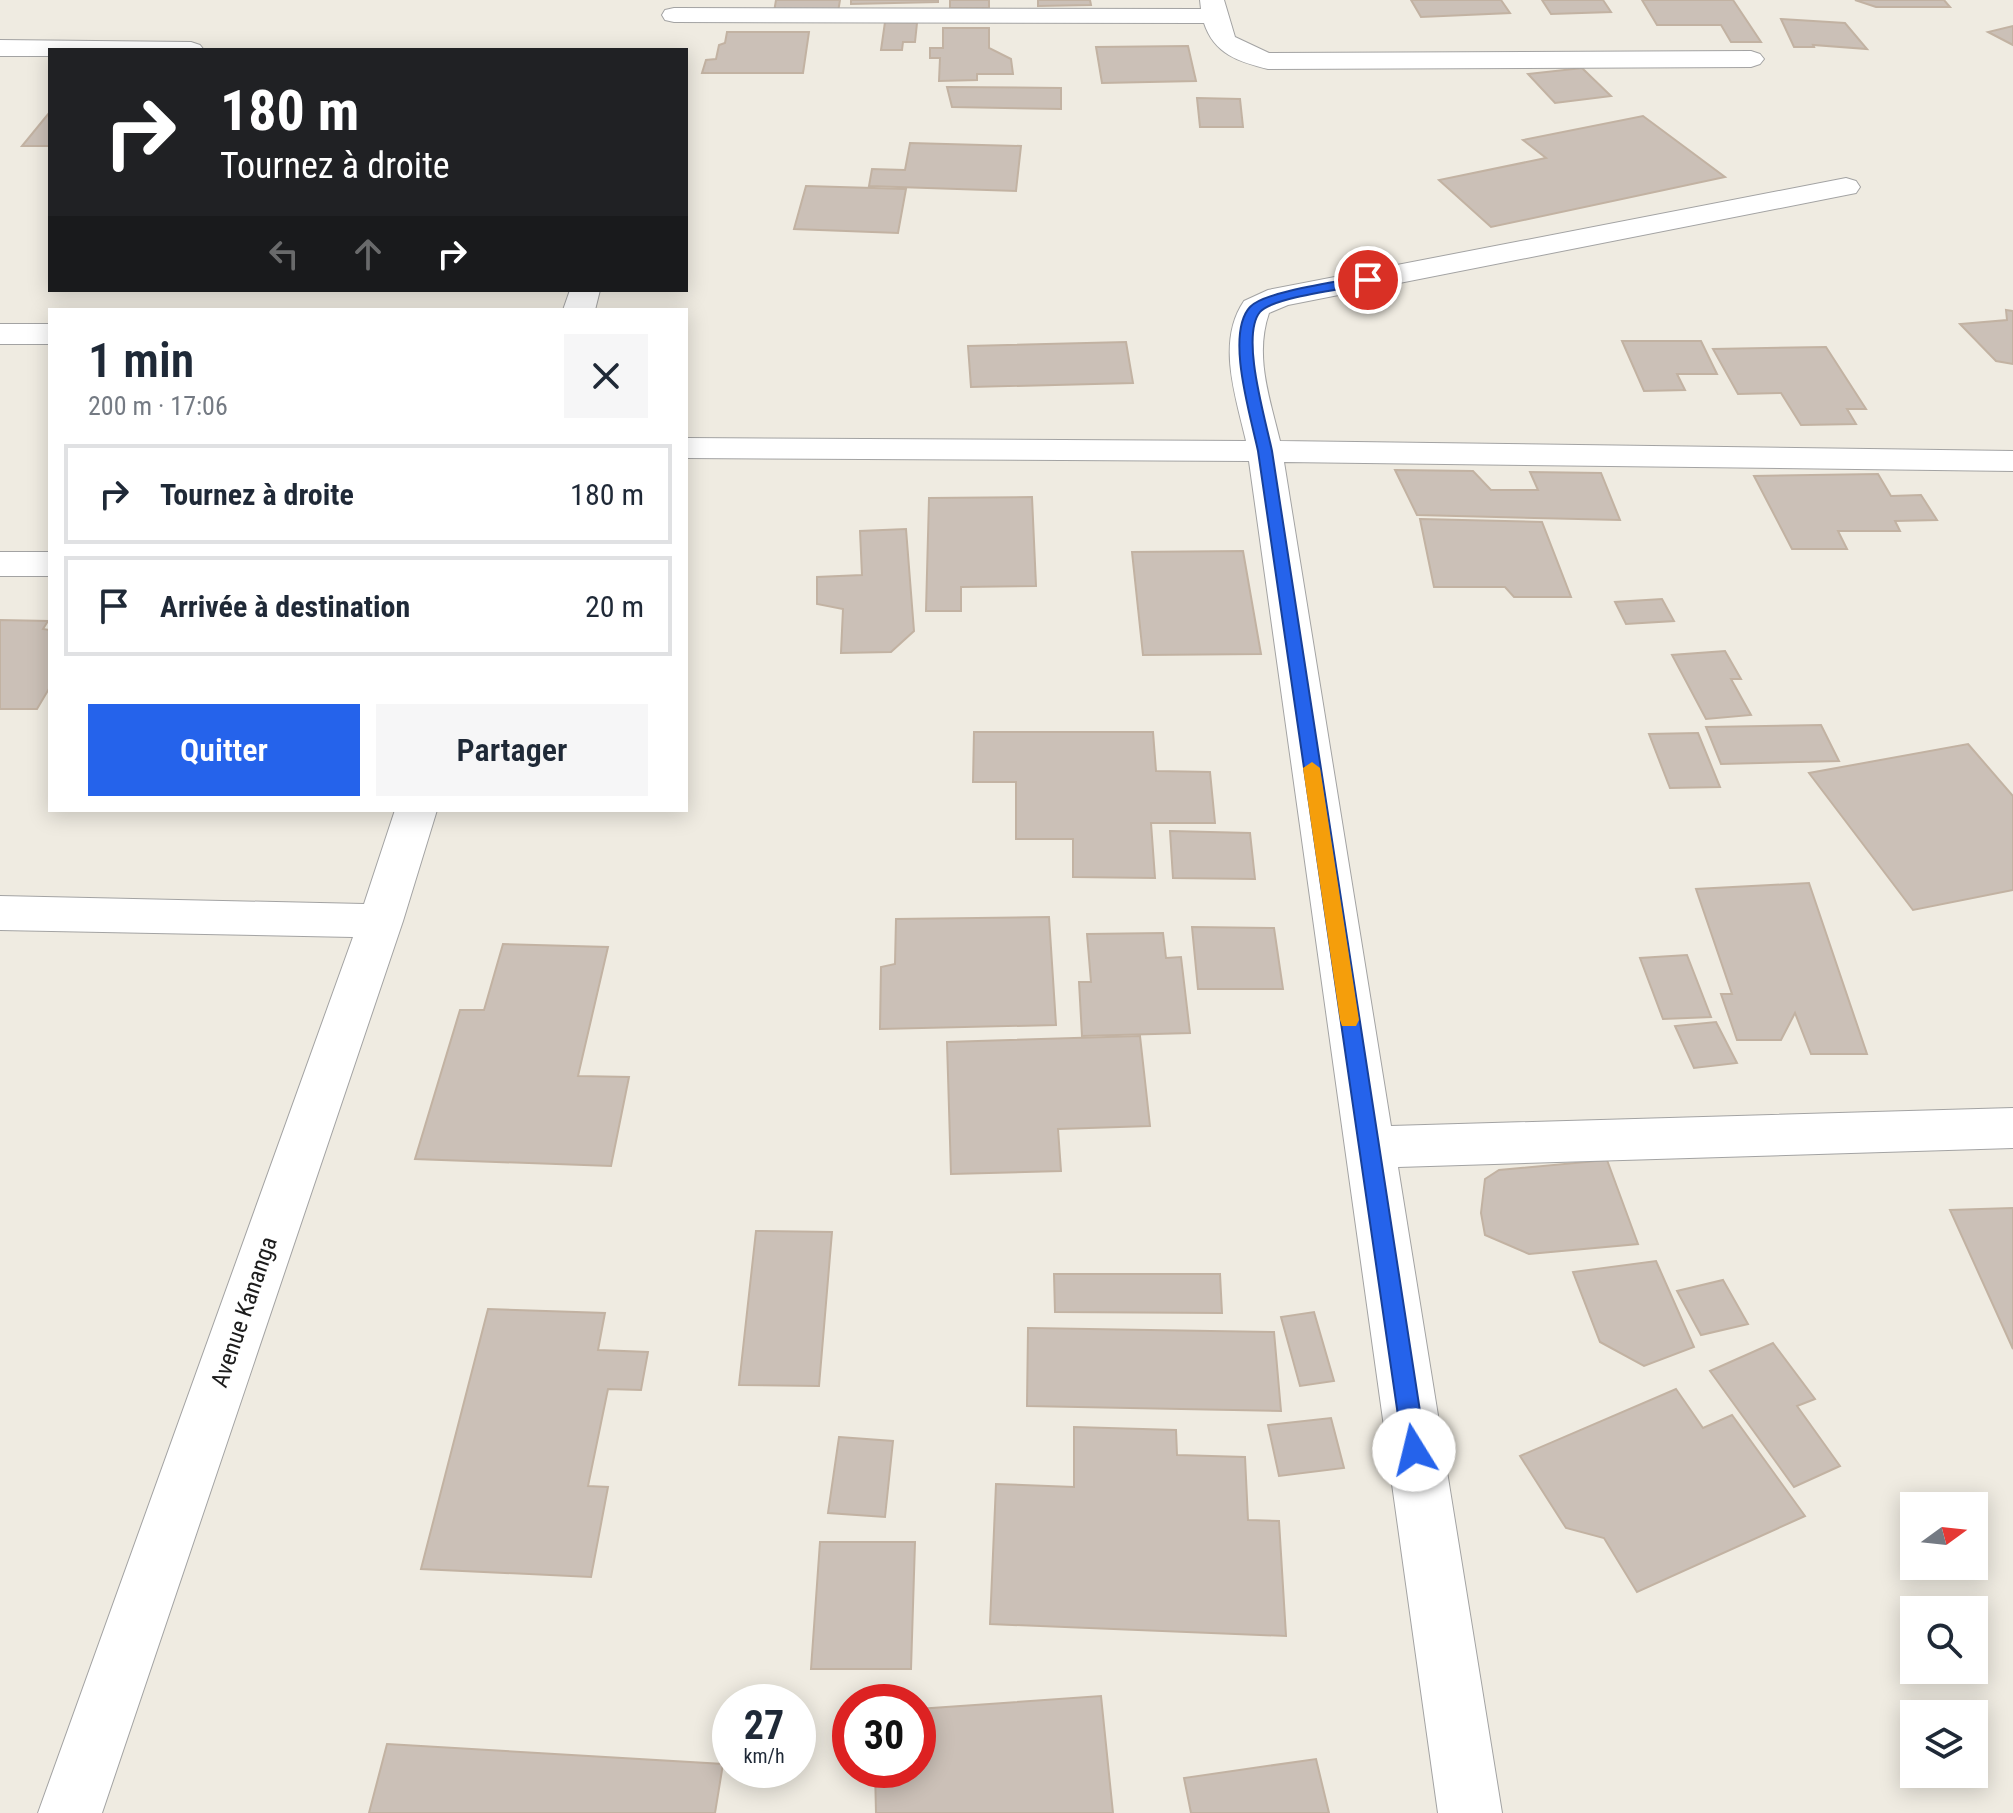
<!DOCTYPE html>
<html lang="fr">
<meta charset="utf-8">
<style>
:root{--surface:#fff;--page:#f6f6f7;--text:#1f2937;--muted:#747a83;--line:#e0e1e3;--accent:#2563eb}
body{margin:0;font-family:"Roboto Condensed",sans-serif;background:var(--page);color:var(--text);height:100vh;display:flex;flex-direction:column;font-size:30px;white-space:nowrap}
*{box-sizing:border-box;margin:0}
p{font-size:26px;color:var(--muted)}
.icon{flex:none;width:44px;height:44px;fill:none;stroke:currentColor;stroke-width:2;stroke-linecap:round;stroke-linejoin:round}
.map{position:relative;flex:1;overflow:hidden}
.side{position:absolute;left:48px;top:308px;width:640px;height:504px;display:flex;flex-direction:column;background:var(--surface);border-radius:0px;box-shadow:0 4px 20px #0003}
.side>*{flex:none}
.top-card{position:absolute;left:48px;top:48px;width:640px;height:244px;border-radius:0px;box-shadow:0 4px 20px #0003;background:#202124;color:#fff;overflow:hidden}
.needle{width:52px;rotate:75deg}
.tools{position:absolute;left:1900px;top:1492px;display:grid;gap:16px}
.tools a{display:grid;place-items:center;width:88px;height:88px;border-radius:0px;background:var(--surface);box-shadow:0 4px 20px #0003;font-size:40px}
.speed{position:absolute;left:712px;top:1684px;display:flex;gap:16px;font-size:40px;font-weight:700;text-align:center}
.speed>*{display:grid;place-content:center;width:104px;height:104px;border-radius:50%;background:var(--surface);box-shadow:0 4px 20px #0003;line-height:1}
.speed small{font-size:20px;font-weight:400}
.speed .limit{border:12px solid #d22;background:#fff;color:#111}
.pin{position:absolute;display:grid;place-items:center;width:68px;height:68px;color:#fff;margin:-34px;border:4px solid #fff;border-radius:50%;box-shadow:0 2px 8px #0007}
.me{position:absolute;width:88px;margin:-44px;rotate:351deg;stroke-linejoin:round;filter:drop-shadow(0 0 6px #0008)}
.turn{display:flex;align-items:center;gap:28px;height:168px;padding:0 40px;font-size:36px}
.turn .icon{width:104px;height:104px;stroke-width:2.5}
.turn b{display:block;font-size:56px;line-height:68px}
.lanes{display:flex;align-items:center;height:76px;padding:0 40px;background:#0003;justify-content:center;gap:40px;direction:ltr}
.lanes .off{opacity:.35}
.round{display:grid;place-items:center;flex:none;width:84px;height:84px;border-radius:0px;background:var(--page)}
.summary{display:flex;align-items:center;justify-content:space-between;height:136px;padding:0 40px}
h1{font-size:48px;font-weight:600;line-height:60px}
.cta{display:flex;gap:16px;margin-top:auto;padding:16px 40px}
.cta a{flex:1;height:92px;border-radius:0px;background:var(--accent);color:#fff;font-size:32px;font-weight:600;line-height:92px;text-align:center}
.cta a+a{background:var(--page);color:var(--text)}
ul{padding:0;list-style:none}
li{display:flex;align-items:center;gap:24px;height:100px;margin:0 16px 12px;padding:0 24px;border:4px solid var(--line);border-radius:0px}
li div{flex:1}
li b{display:block;font-size:30px}
li em{font-style:normal}
.map>svg:first-child{display:block}
.building{fill:#cbc0b7;stroke:#c2b2a2;stroke-width:2}
.lines{fill:none;stroke-linecap:round;stroke-linejoin:round}
.street-casing{stroke:#a3a3a3;stroke-width:2}
.street{fill:#fff;fill-rule:evenodd}
.route{fill:#2563eb;stroke:#184099;stroke-width:2}
.slow{fill:#f59e0b}
.labels{text-anchor:middle;stroke-width:6;stroke-linejoin:round;paint-order:stroke}
.street-label{font-size:24px;fill:#1c1c1c;stroke:#fff}
</style>
<div class="map">
<svg width="2013" height="1813" viewBox="0 0 2013 1813">
<rect width="100%" height="100%" fill="#efebe1"/>
<g class="building">
<path d="M776,0H840L838,12H774Z"/>
<path d="M851,0H938V2L851,4Z"/>
<rect x="950" y="0" width="39" height="8"/>
<path d="M1038,0H1090L1091,5L1038,6Z"/>
<path d="M1411,0H1501L1510,13L1421,17Z"/>
<path d="M1542,0H1603L1611,12L1551,14Z"/>
<path d="M1642,0H1733L1761,42H1731L1721,25H1657Z"/>
<path d="M1855,0H1944L1950,7H1876Z"/>
<path d="M1781,19L1845,23L1867,49L1813,45L1814,47H1794Z"/>
<path d="M885,22L917,23L915,42H903L902,50H881Z"/>
<path d="M2013,26V45L1988,32Z"/>
<path d="M943,28H989V48L1011,59L1013,74H977V80L939,81L940,58H930V48H943Z"/>
<path d="M727,32H809L803,73H702L706,60L716,59L719,45L725,43Z"/>
<path d="M1188,46L1196,81L1102,83L1096,47Z"/>
<path d="M1582,68L1611,96L1555,103L1528,74Z"/>
<path d="M947,87L1061,88V109L952,107Z"/>
<path d="M1197,98L1240,99L1243,127H1200Z"/>
<path d="M49,113L50,146H22Z"/>
<path d="M1643,116L1725,177L1491,227L1439,180L1546,158L1523,140Z"/>
<path d="M910,143L1021,146L1016,191L869,186L872,169L905,170Z"/>
<path d="M806,186L906,189L898,233L794,229Z"/>
<path d="M2006,310L2013,311V364L1996,361L1960,324L2007,320Z"/>
<path d="M1622,341H1701L1717,374H1677L1685,390L1644,391Z"/>
<path d="M1126,342L1133,383L971,387L968,346Z"/>
<path d="M1826,347L1866,409H1847L1856,424L1801,425L1781,393L1738,394L1713,349Z"/>
<path d="M1395,470L1473,471L1491,490H1538L1530,472L1601,473L1620,520L1417,515Z"/>
<path d="M1878,474L1891,496L1921,495L1937,520L1895,521L1900,531H1838L1847,549H1792L1754,476Z"/>
<path d="M1032,497L1036,586L961,587V611H926L929,498Z"/>
<path d="M1420,519L1542,522L1571,597H1514L1505,587H1434Z"/>
<path d="M906,529L914,631L891,652L841,653L843,609L817,604V577L862,575L860,531Z"/>
<path d="M1243,551L1261,654L1143,655L1132,552Z"/>
<path d="M1662,599L1674,621L1626,624L1615,602Z"/>
<path d="M0,620L48,621L43,629L50,630V687L37,709H0Z"/>
<path d="M1725,651L1741,679H1731L1751,715L1706,719L1672,655Z"/>
<path d="M1821,725L1839,761L1721,764L1706,727Z"/>
<path d="M974,732H1153L1156,771L1210,772L1215,823H1151L1155,878L1073,877V839H1016V782H973Z"/>
<path d="M1698,733L1720,787L1670,788L1649,734Z"/>
<path d="M1968,744L2013,796V890L1913,910L1809,773Z"/>
<path d="M1170,831L1250,833L1255,879L1173,878Z"/>
<path d="M1809,883L1867,1054H1811L1795,1013L1781,1040H1737L1721,994H1732L1696,889Z"/>
<path d="M1049,917L1056,1025L880,1029L881,967L895,964L896,919Z"/>
<path d="M1192,927L1274,928L1283,989H1198Z"/>
<path d="M1163,933L1166,958L1181,957L1190,1033L1082,1036L1079,982H1091L1087,934Z"/>
<path d="M503,944L608,947L578,1076L629,1077L611,1166L415,1159L460,1010H484Z"/>
<path d="M1687,955L1711,1017L1663,1019L1640,958Z"/>
<path d="M1716,1022L1737,1063L1694,1068L1675,1026Z"/>
<path d="M1140,1036L1150,1126L1058,1129L1061,1171L951,1174L947,1042Z"/>
<path d="M1607,1160L1638,1244L1529,1254L1485,1235L1481,1213L1485,1179L1499,1170Z"/>
<path d="M2013,1208V1349L1950,1210Z"/>
<path d="M756,1231L832,1232L819,1386L739,1385Z"/>
<path d="M1656,1261L1694,1347L1644,1366L1600,1342L1573,1272Z"/>
<path d="M1054,1274H1220L1222,1313L1055,1312Z"/>
<path d="M1723,1280L1748,1324L1701,1335L1677,1291Z"/>
<path d="M488,1309L605,1313L598,1350L648,1352L641,1390L608,1389L588,1486L608,1487L591,1577L421,1569Z"/>
<path d="M1314,1312L1334,1381L1300,1386L1281,1317Z"/>
<path d="M1028,1328L1274,1332L1281,1411L1027,1406Z"/>
<path d="M1773,1343L1815,1399L1797,1406L1840,1466L1794,1487L1710,1371Z"/>
<path d="M1676,1389L1703,1428L1732,1415L1805,1516L1637,1592L1604,1538L1566,1528L1520,1456Z"/>
<path d="M1331,1418L1344,1468L1279,1476L1268,1425Z"/>
<path d="M1074,1427L1176,1430L1177,1455L1245,1457L1248,1520L1279,1521L1286,1636L990,1624L996,1484L1074,1487Z"/>
<path d="M839,1437L893,1441L885,1517L828,1513Z"/>
<path d="M820,1542H915L911,1669H811Z"/>
<path d="M1101,1696L1113,1813H876L875,1770H918V1709Z"/>
<path d="M387,1744L723,1764L715,1813H369Z"/>
<path d="M1316,1759L1329,1813H1191L1184,1778Z"/>
</g>
<g class="lines">
<defs>
<g id="street">
<path d="M1200,0H1224L1235,37L1269,53L1751,51L1760,54L1764,59L1760,64L1751,67L1268,69C1239,62 1214,54 1204,23L674,22L665,20L662,15L665,10L674,8L1201,9Z"/>
<path d="M0,40L191,42L200,45L204,50H50V56H0Z"/>
<path d="M1846,178L1856,181L1860,187L1856,193L1288,305L1269,313C1254,356 1270,399 1280,441L2013,451V471L1284,462L1391,1126L2013,1108V1148L1398,1167L1502,1813H1438L1249,461L686,458V438L1246,441C1236,397 1216,342 1244,301L1268,290Z"/>
<path d="M570,290H600L595,310H563Z"/>
<rect x="0" y="324" width="50" height="20"/>
<rect x="0" y="552" width="50" height="24"/>
<path d="M395,810H437L403,921L102,1813H38L353,937L0,930V896L364,904Z"/>
</g>
</defs>
<use href="#street" class="street-casing"/>
<use href="#street" class="street"/>
</g>
<path class="route" d="M1368,276L1373,277V283C1350,288 1272,297 1260,312C1240,336 1266,421 1272,451L1426,1450L1422,1457L1414,1461L1406,1457L1403,1450L1258,451C1251,417 1225,334 1250,307C1264,291 1344,281 1368,276Z"/>
<path class="slow" d="M1312,762L1320,768L1359,1020L1356,1026H1342L1340,1020L1303,768Z"/>
<g class="labels">
<g class="street-label">
<text transform="translate(244 1312) rotate(-71)" y="8">Avenue Kananga</text>
</g>
</g>
</svg>
<div class="tools">
<a><svg class="needle" viewBox="-14 -14 28 28"><path d="M0-13l5 13h-10z" fill="#e53935"/><path d="M0 13l5-13h-10z" fill="#747a83"/></svg></a>
<a><svg class="icon" aria-label="search" viewBox="0 0 24 24"><circle cx="10" cy="10" r="6"/><path d="M15 15l6 6"/></svg></a>
<a><svg class="icon" aria-label="layers" viewBox="0 0 24 24"><path d="M12 4l9 5-9 5-9-5zM3 14l9 5 9-5"/></svg></a>
</div>
<div class="speed"><div>27<small>km/h</small></div><div class="limit">30</div></div>
<div class="pin" style="left:1368px;top:280px;background:#d93025"><svg class="icon" aria-label="arrive" viewBox="0 0 24 24"><path d="M6 21V4h12l-3 4 3 4H6"/></svg></div>
<svg class="me" style="left:1414px;top:1450px" viewBox="-20 -20 40 40"><circle r="19" fill="#fff"/><path d="M0-13L10 11 0 6-10 11z" fill="#2563eb"/></svg>
<div class="top-card">
<div class="turn"><svg class="icon" aria-label="right" viewBox="0 0 24 24"><path d="M7 20v-9h11M14 6l5 5-5 5"/></svg><div><b>180 m</b>Tournez à droite</div></div>
<div class="lanes"><svg class="icon off" aria-label="left" viewBox="0 0 24 24"><path d="M17 20v-9H6M10 6l-5 5 5 5"/></svg><svg class="icon off" aria-label="ahead" viewBox="0 0 24 24"><path d="M12 20V5M6 11l6-6 6 6"/></svg><svg class="icon" aria-label="right" viewBox="0 0 24 24"><path d="M7 20v-9h11M14 6l5 5-5 5"/></svg></div>
</div>
<section class="side">
<div class="summary"><div><h1>1 min</h1><p>200 m · 17:06</p></div><a class="round"><svg class="icon" aria-label="close" viewBox="0 0 24 24"><path d="M6 6l12 12M18 6L6 18"/></svg></a></div>
<ul>
<li><svg class="icon" aria-label="right" viewBox="0 0 24 24"><path d="M7 20v-9h11M14 6l5 5-5 5"/></svg><div><b>Tournez à droite</b></div><em>180 m</em></li>
<li><svg class="icon" aria-label="arrive" viewBox="0 0 24 24"><path d="M6 21V4h12l-3 4 3 4H6"/></svg><div><b>Arrivée à destination</b></div><em>20 m</em></li>
</ul>
<div class="cta"><a>Quitter</a><a>Partager</a></div>
</section>
</div>
